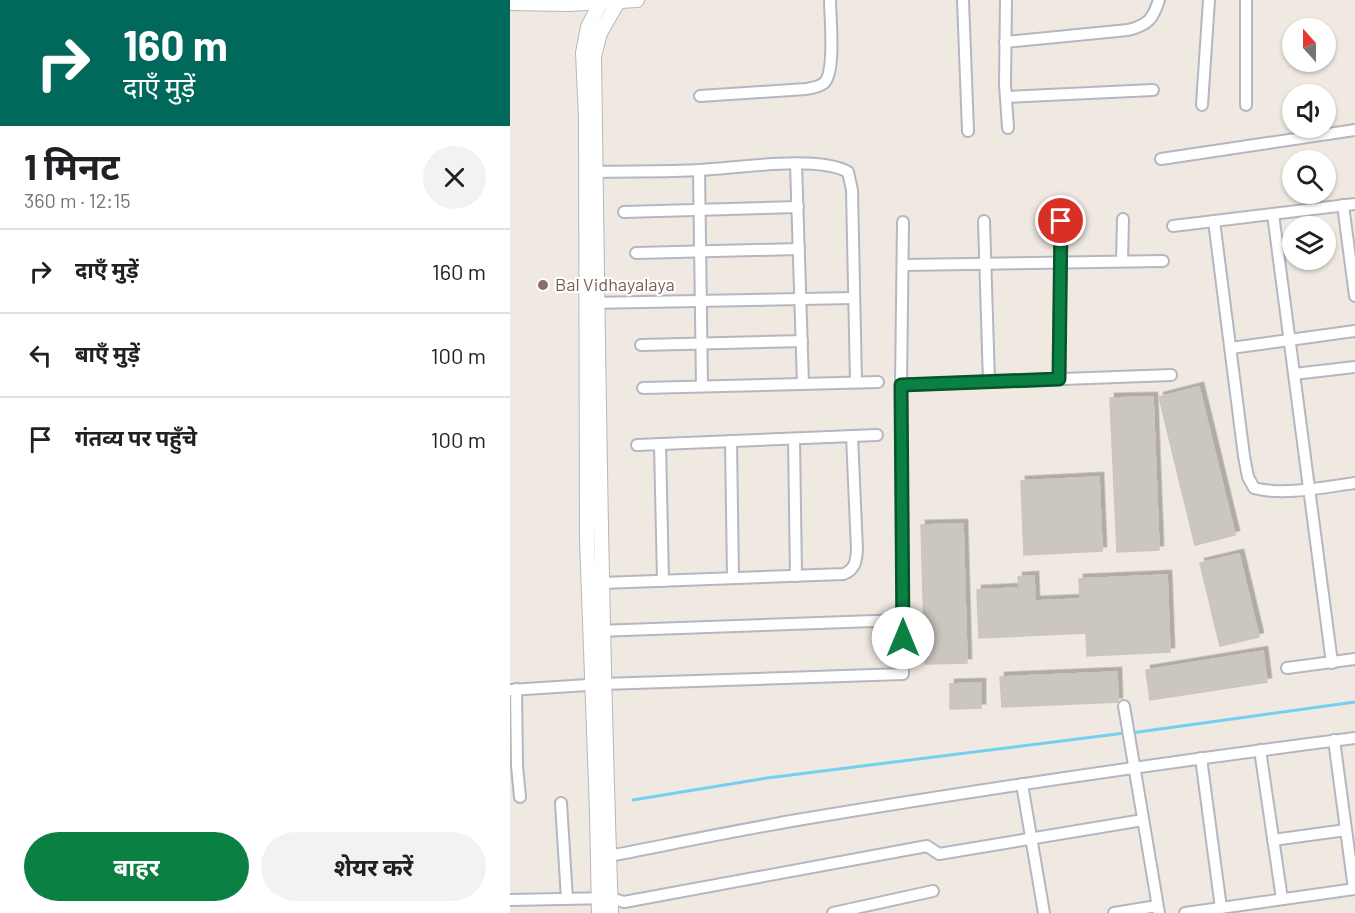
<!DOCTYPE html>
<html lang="hi">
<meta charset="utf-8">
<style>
:root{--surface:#fff;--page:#f2f2f2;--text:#202124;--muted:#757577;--line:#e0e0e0;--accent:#0b8043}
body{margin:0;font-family:Barlow,"Noto Sans Devanagari",sans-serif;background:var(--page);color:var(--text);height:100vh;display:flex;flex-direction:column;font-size:22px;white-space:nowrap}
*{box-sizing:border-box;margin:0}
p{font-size:20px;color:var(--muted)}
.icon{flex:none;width:33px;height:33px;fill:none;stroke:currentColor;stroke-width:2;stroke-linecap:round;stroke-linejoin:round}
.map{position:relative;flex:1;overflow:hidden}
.side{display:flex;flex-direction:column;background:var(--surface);width:510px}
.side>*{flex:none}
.top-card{background:#00695c;color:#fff;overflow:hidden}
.needle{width:39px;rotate:339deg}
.tools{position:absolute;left:772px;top:18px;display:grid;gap:12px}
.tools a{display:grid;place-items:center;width:54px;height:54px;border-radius:50%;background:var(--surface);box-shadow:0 2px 4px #0004;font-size:30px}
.pin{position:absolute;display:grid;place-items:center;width:51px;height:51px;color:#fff;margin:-26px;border:3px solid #fff;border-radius:50%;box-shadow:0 2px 6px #0007}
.me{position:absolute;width:66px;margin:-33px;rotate:0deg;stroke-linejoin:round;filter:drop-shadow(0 0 4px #0008)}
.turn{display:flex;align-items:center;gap:21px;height:126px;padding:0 24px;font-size:27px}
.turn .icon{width:78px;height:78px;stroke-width:2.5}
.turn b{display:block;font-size:42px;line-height:51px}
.round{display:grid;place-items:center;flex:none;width:63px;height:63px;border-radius:32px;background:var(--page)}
.overview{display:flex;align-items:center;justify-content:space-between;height:102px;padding:0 24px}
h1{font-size:36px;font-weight:700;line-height:45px}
.cta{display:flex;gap:12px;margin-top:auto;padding:12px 24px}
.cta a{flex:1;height:69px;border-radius:36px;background:var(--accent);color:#fff;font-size:24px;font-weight:700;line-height:69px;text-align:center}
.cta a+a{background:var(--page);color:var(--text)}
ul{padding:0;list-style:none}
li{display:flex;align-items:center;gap:18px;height:84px;padding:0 24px;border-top:2px solid var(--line)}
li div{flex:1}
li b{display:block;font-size:22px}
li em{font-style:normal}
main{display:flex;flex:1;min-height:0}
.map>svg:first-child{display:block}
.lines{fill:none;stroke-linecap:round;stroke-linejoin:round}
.stream{stroke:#75cff0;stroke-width:3}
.building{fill:#cbc7bf;stroke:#cbc5ba;stroke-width:1.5;filter:url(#shadow)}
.street-casing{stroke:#b4b7c1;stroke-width:14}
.secondary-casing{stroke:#b4b7c1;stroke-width:16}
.street{stroke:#fff;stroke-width:10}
.secondary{stroke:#fff;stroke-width:14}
.route-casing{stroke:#07532c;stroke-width:15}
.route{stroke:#0b8043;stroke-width:10}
.education-dot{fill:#8d6e63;stroke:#fff;stroke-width:2}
.labels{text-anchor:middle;stroke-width:4.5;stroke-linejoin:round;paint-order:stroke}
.education-label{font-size:18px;fill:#785e54;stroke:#fff;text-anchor:start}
</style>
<main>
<section class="side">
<div class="top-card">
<div class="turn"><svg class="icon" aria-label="right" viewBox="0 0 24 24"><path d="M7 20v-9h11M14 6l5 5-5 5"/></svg><div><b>160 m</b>दाएँ मुड़ें</div></div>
</div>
<div class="overview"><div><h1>1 मिनट</h1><p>360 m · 12:15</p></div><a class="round"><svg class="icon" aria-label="close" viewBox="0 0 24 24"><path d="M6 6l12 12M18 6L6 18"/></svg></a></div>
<ul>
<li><svg class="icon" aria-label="right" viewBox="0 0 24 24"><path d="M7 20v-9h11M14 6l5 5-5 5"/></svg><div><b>दाएँ मुड़ें</b></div><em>160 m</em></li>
<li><svg class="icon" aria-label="left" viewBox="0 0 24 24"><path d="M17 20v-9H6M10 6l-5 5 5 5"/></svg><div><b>बाएँ मुड़ें</b></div><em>100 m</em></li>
<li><svg class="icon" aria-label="arrive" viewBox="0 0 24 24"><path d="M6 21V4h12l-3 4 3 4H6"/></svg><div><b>गंतव्य पर पहुँचे</b></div><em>100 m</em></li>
</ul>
<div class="cta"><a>बाहर</a><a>शेयर करें</a></div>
</section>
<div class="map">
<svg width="845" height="913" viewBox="0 0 845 913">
<defs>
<filter id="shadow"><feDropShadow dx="4.5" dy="-4.5" stdDeviation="0" flood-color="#0004"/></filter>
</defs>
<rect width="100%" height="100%" fill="#efe9e1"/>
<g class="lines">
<g class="stream">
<path d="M621,733L845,702"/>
<path d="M123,800L257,778L615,733"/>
</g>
</g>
<g class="building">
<path d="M689,387L725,535L685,545L649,397Z"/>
<path d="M643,397L649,550L607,552L600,398Z"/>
<path d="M589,477L592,551L514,555L511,481Z"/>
<path d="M453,524L457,663L415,664L411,525Z"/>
<path d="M729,554L749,637L710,646L690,563Z"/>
<path d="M657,575L660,652L577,656L576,633L469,638L467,590L509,588L508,577L524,576L525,601L570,599L569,579Z"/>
<path d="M753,651L757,682L640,700L636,670Z"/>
<path d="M607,672L608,702L492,707L490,677Z"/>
<path d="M471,683V708L440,709V684Z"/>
</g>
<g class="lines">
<defs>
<g id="street">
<path d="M453,0L458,131"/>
<path d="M496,0L495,84L498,128"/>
<path d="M495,42L618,30C638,25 643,19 649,0"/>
<path d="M190,96L296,89C302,88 309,87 314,83C326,72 320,17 320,0"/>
<path d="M496,97L643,90"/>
<path d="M692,105L699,0"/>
<path d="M736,105V0"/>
<path d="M651,159L845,130"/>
<path d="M286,164L293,384"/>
<path d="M189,170L192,386"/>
<path d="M80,172C117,171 154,172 191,170C228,168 307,155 338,172L342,190L346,382"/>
<path d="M833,205L845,296"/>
<path d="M114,212L288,207"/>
<path d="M763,214L822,663"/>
<path d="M474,221L479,382"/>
<path d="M704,221L734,456L738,477L744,488C773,496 815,487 845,483"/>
<path d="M663,226L845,204"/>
<path d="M126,253L289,249"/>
<path d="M612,261L613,219"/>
<path d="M393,265L653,261"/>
<path d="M80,303L344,298"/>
<path d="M131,345L292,341"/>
<path d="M721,348L845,331"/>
<path d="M784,374L845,367"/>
<path d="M549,379L551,221"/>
<path d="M391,385L661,375"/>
<path d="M133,388L368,382"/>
<path d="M284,439L286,576"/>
<path d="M221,441L223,578"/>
<path d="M150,444L153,581"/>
<path d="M127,445L367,435"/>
<path d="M91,583L334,574C345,569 346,562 347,550L342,436"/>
<path d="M87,631L393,620"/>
<path d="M777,668L845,659"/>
<path d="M6,689L7,766L10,797"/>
<path d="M0,690L93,684L393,674L391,385L393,222"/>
<path d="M614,706L649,913"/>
<path d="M824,740L844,889"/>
<path d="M750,750L772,899"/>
<path d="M691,758L711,908"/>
<path d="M512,784L534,913"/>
<path d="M51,803L57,899"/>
<path d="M763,840L836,830"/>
<path d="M99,856C161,844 224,831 287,820C472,789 658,762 845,738"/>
<path d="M0,900L100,898L114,902L417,846L429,854L633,820"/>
<path d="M323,913L423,891"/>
<path d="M604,913L647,906"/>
<path d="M675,913L845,889"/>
</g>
<g id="secondary">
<path d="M0,3L59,4L127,0"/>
<path d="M89,913L87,812L77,540L76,117L73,53L78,27L92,0"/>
<path d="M101,913C91,627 88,342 84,56L90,33L109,0"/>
</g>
</defs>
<use href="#street" class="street-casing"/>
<use href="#secondary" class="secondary-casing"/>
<use href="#street" class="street"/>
<use href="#secondary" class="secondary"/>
</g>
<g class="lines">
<defs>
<path id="route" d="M393,638L391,385L549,379L551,221"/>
</defs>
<use href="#route" class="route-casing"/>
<use href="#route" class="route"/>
</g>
<circle class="education-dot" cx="33" cy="285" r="6"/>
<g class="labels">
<g class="education-label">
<text x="45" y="291">Bal Vidhayalaya</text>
</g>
</g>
</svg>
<div class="tools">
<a><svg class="needle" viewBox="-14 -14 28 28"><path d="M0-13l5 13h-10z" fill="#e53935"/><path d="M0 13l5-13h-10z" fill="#757577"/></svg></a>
<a><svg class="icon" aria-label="sound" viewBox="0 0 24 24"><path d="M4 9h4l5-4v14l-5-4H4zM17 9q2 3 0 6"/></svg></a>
<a><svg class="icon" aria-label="search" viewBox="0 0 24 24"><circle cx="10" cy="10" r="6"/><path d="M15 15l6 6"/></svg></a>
<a><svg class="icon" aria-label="layers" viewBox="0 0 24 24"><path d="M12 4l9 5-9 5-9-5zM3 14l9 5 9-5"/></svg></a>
</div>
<div class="pin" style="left:551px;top:221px;background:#d93025"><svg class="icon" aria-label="arrive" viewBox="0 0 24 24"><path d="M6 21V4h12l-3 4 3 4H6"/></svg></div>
<svg class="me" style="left:393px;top:638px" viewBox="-20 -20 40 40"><circle r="19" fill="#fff"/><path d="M0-13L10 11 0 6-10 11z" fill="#0b8043"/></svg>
</div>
</main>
